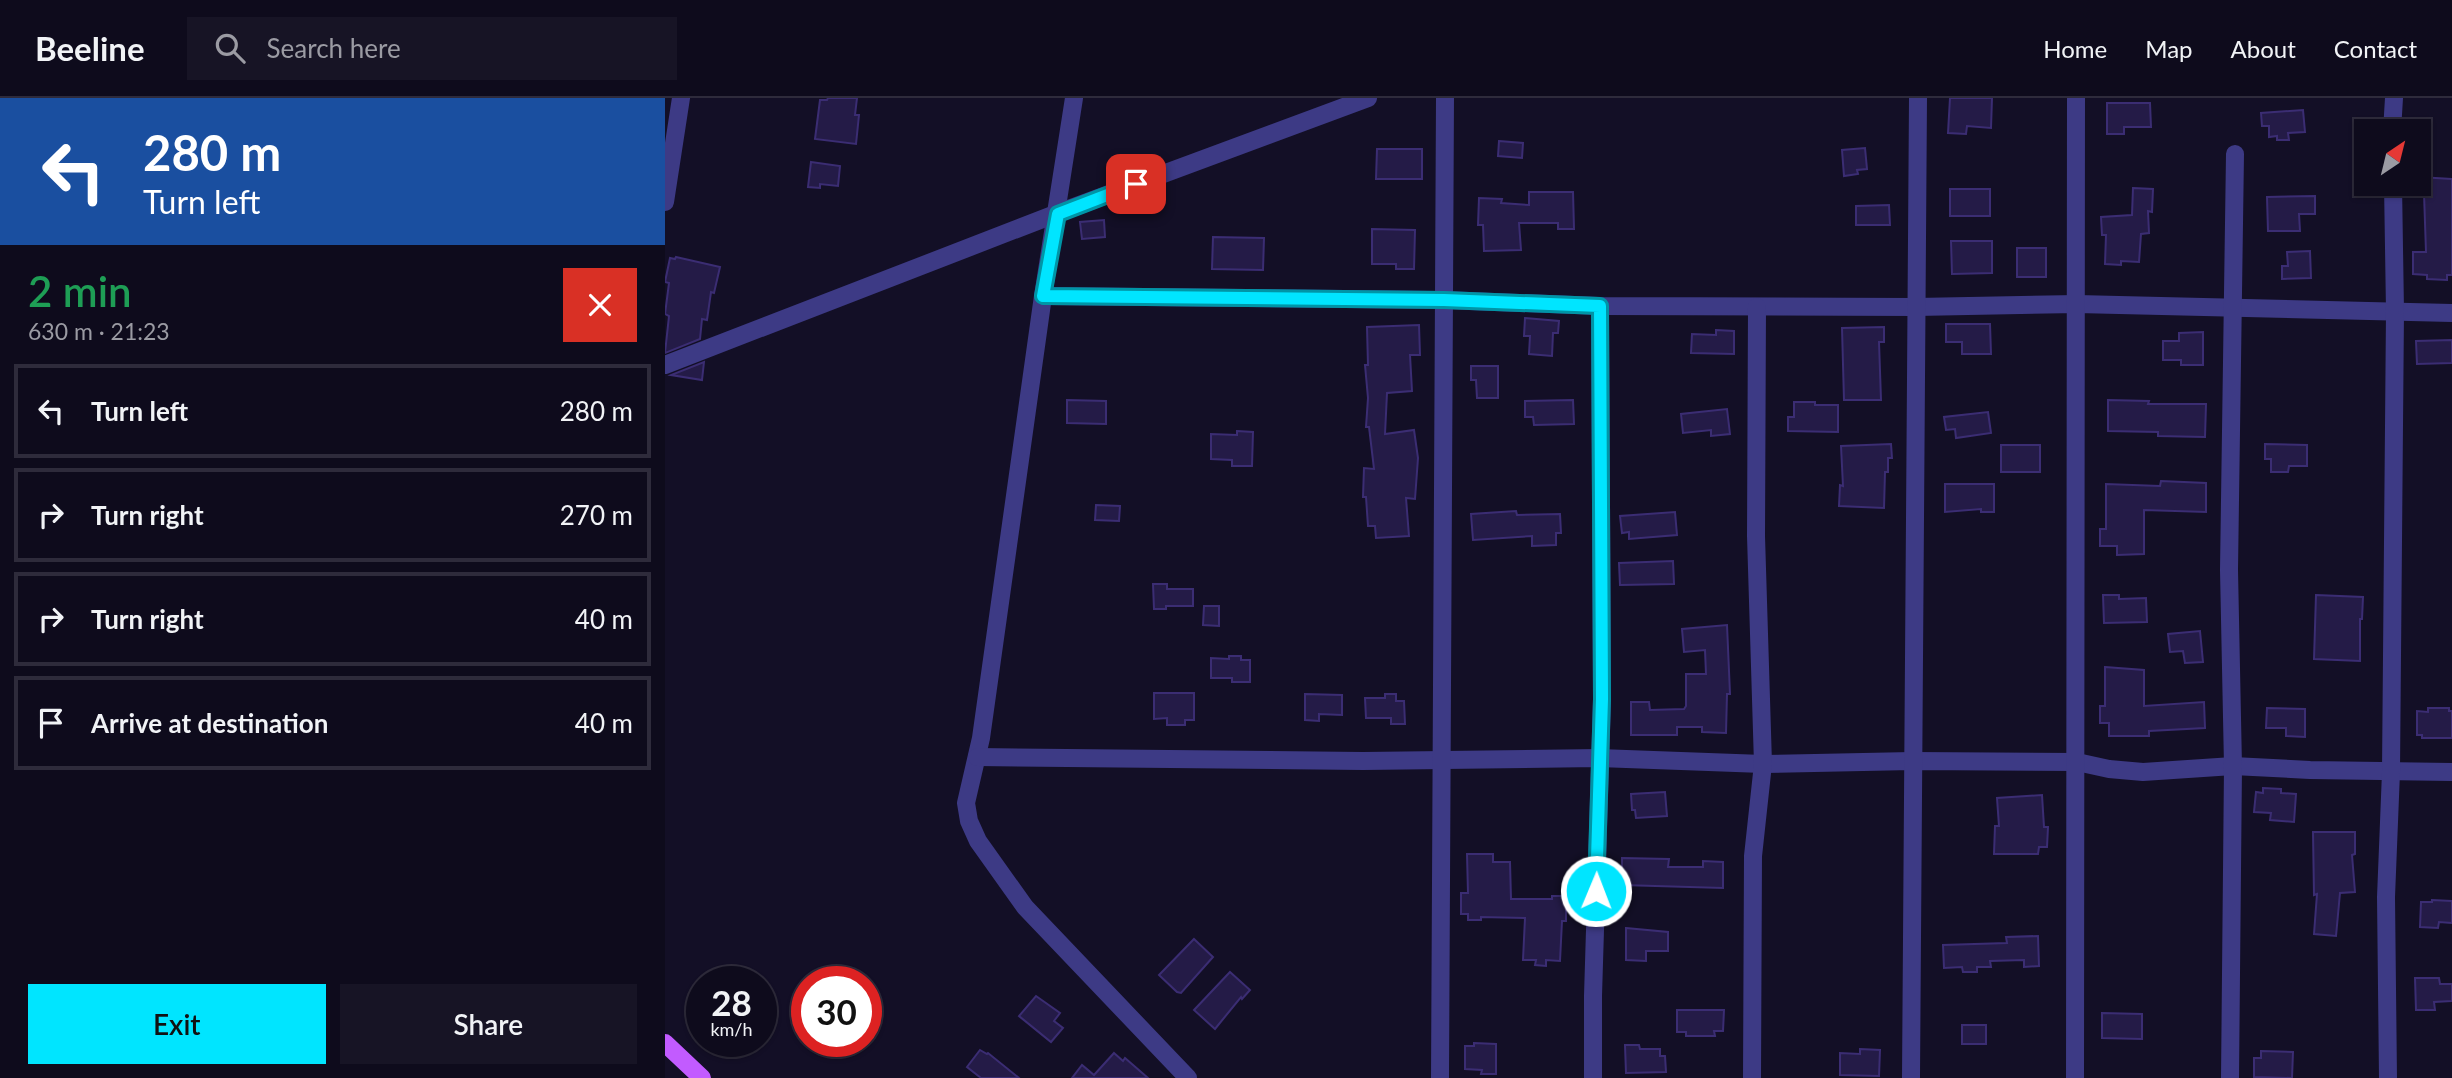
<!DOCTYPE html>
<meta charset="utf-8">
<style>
:root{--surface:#0e0b1c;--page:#171425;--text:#f1f3f6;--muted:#9b9ba3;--line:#2e2b3b;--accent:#00e5ff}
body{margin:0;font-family:Lato,sans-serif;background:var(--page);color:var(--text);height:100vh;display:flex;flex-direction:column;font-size:26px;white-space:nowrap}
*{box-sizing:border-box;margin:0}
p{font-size:23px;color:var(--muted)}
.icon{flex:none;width:38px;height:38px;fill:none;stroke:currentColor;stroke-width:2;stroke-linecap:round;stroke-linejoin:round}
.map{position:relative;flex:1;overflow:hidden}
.sheet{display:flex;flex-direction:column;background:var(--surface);width:665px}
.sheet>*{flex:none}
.guide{background:#1a4fa0;color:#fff;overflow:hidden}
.needle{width:46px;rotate:35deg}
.controls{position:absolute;left:1689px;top:21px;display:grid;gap:14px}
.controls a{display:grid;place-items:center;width:77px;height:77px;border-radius:0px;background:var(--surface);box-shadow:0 2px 5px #0004,0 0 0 2px var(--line);font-size:35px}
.speed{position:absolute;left:21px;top:868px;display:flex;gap:14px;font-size:35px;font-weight:700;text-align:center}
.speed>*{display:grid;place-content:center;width:91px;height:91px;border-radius:50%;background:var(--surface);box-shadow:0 2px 5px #0004,0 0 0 2px var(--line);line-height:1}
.speed small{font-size:18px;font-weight:400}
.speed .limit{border:10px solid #d22;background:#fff;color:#111}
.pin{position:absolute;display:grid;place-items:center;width:60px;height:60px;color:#fff;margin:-30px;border-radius:14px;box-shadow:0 4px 10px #0006}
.me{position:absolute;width:77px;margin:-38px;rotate:1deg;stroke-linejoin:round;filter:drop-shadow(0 0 5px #0008)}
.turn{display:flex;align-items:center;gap:24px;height:147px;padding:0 28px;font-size:32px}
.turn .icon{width:91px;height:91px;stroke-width:2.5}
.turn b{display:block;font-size:49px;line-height:60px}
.round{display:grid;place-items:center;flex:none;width:74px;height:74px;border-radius:0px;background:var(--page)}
.summary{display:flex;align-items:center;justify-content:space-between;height:119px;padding:0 28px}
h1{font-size:42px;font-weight:600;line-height:52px;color:#1e9e55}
.action{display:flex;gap:14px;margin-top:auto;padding:14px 28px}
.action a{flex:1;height:80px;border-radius:0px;background:var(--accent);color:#111;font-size:28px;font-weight:600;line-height:80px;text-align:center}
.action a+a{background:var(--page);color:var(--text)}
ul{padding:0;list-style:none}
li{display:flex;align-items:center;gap:21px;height:94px;margin:0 14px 10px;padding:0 14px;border:4px solid var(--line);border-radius:0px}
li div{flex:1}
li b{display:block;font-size:26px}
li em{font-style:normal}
header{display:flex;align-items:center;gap:42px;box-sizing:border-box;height:98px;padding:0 35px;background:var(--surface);border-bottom:2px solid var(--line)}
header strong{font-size:33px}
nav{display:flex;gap:38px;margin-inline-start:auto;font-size:24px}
.search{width:490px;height:63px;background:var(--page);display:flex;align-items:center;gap:18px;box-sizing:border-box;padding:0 24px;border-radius:0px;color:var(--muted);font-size:26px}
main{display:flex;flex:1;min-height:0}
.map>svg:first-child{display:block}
.building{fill:#241b47;stroke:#3b2d73;stroke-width:2}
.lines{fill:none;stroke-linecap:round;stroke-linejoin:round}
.minor{stroke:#3d3a85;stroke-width:18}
.primary{stroke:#c25bff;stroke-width:18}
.route-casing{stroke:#0095a6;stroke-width:18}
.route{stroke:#00e5ff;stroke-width:12}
</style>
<header>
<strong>Beeline</strong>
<div class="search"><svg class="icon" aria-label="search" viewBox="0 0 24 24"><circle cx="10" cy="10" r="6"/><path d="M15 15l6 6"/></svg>Search here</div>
<nav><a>Home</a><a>Map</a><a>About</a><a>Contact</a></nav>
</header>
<main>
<section class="sheet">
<div class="guide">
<div class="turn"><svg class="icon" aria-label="left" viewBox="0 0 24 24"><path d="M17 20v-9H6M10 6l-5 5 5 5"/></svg><div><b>280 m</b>Turn left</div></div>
</div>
<div class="summary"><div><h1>2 min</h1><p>630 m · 21:23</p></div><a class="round" style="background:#d93025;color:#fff"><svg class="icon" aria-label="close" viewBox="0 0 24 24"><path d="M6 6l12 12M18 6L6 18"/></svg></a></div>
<ul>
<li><svg class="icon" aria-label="left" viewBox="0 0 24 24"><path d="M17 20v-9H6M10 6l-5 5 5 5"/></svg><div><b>Turn left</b></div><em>280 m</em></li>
<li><svg class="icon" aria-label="right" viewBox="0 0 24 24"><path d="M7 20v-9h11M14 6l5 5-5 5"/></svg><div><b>Turn right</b></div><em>270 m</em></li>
<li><svg class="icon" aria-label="right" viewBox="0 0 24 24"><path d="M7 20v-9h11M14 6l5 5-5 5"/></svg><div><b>Turn right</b></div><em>40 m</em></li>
<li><svg class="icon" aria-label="arrive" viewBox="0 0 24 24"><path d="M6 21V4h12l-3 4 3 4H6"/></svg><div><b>Arrive at destination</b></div><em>40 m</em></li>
</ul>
<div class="action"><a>Exit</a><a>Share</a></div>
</section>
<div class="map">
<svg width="1787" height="980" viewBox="0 0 1787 980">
<rect width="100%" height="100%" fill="#130f26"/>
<g class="building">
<path d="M163,0H192L190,17H194L191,46L150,41L155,2H162Z"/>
<path d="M1285,0H1327L1326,30L1302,28L1301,36L1283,35Z"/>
<path d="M1442,5H1485L1486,29H1459V36H1442Z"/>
<path d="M1638,12L1640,34L1623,35L1624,42H1612V38L1604,39V28H1597L1596,15Z"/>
<path d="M834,43L858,45L857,60L833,58Z"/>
<path d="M1200,50L1202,71L1192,72L1193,76L1179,78L1177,52Z"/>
<path d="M712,51H757V81H711Z"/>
<path d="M146,64L175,68L173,88L155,86V90L143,89Z"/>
<path d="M1754,79L1787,81V177H1782V182L1762,181V177L1748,176V154H1761L1759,95H1753Z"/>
<path d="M1468,90L1488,91L1487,114L1483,113L1484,135L1476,136L1474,164L1456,163V167L1440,166L1441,137H1437L1436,119L1467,117Z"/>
<rect x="1285" y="91" width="40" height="27"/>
<path d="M864,94H908L909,131H893V125H854L856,152L819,153L818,127H813L814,100L837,101L836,105L864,107Z"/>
<path d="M1650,98V116H1634L1635,133H1603L1602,99Z"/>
<path d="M1224,107L1225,127H1191V108Z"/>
<path d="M439,122L440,139L417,141L415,124Z"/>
<path d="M707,131L750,132L749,171H731V166H707Z"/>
<path d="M548,139L599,140L598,172L547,171Z"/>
<path d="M1286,143H1327V175L1287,176Z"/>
<rect x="1352" y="150" width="29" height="29"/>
<path d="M1645,153L1646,180L1617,181V168H1623L1622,154Z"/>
<path d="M11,159L55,169L49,195L46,194L42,222L37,221L35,241L0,255L4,218L0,216L4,185L0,184L5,160L10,161Z"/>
<path d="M860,220L894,223L893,235H888L887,258L864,256L865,238H859Z"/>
<path d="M1281,226H1325L1326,256H1297V244H1281Z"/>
<path d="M754,227L755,257H745L747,293L722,295L720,336L749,332L753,360L750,401L741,400L744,438L711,440L710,428H703L701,399H698L699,370L709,371L704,329H701L703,300L700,267H703L702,229Z"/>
<path d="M1219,229V244H1214L1216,302H1179L1177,230Z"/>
<path d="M1051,232L1069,233V256L1026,255L1027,236L1051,237Z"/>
<path d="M1538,234V267H1516V262H1498V243H1514V235Z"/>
<path d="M1787,242V265L1752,266L1751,243Z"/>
<path d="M39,264L37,282L6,277Z"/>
<path d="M806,268H833V300H812L811,282H806Z"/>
<path d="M402,302L441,303V326L402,325Z"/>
<path d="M908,302L909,326L869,327L868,319H860V303Z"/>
<path d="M1443,302L1484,303L1483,306H1541L1540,339L1493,338V334L1443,333Z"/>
<path d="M1129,304H1150V307H1173V334L1123,333V319H1129Z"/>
<path d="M1062,311L1065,336L1046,338V332L1018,335L1016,316Z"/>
<path d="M1323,314L1326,335L1291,340L1290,331L1281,332L1279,319Z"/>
<path d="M572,333L588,334L587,368H567V362L546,361V336L572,337Z"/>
<path d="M1226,346L1227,360H1223V374H1220L1219,410L1174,408L1175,387L1178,388L1176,348Z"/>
<path d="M1600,346L1642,347V368H1624L1623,374H1606V361H1600Z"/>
<rect x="1336" y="347" width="39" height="27"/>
<path d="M1496,383L1541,385V414L1479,412V456L1452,457V448H1435V431H1441V386L1495,388Z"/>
<path d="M1280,386H1329V414H1316V411L1280,414Z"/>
<path d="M431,407L455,408L454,423L430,422Z"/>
<path d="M851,413L852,417L895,416L896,435H891V447L867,448V438L808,442L806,416Z"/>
<path d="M1010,414L1012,437L964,441V434L957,435L955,418Z"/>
<path d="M1008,463L1009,486L955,487L954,465Z"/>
<path d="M488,486H502V491H528V508H501V511H489Z"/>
<path d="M1438,497H1454V501L1481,500L1482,524L1439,525Z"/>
<path d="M1651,497L1698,499L1697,521H1695V563L1649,561Z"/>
<path d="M539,508H554V528L538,527Z"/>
<path d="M1062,527L1065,596H1062L1061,635L1037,634V629H1012V637H966V604H984L985,612L1019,611L1021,608V576H1041L1040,552L1019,554L1017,531Z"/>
<path d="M1535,533L1538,564L1520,565L1518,553L1505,554L1503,536Z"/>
<path d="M564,558H576V562H585V584H567V580H546V560L564,561Z"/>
<path d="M1440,569L1479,572V608L1539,604L1540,630L1484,633V638H1444V625H1435V608H1440Z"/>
<path d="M489,595H529V622H520V627H502V620L489,621Z"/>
<path d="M640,596L677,597V617L654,616V623L640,622Z"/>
<path d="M720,596H731V603H739L740,626H726V620H701L700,600H720Z"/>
<path d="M1602,610L1640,611V639L1621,638V630H1601Z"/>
<path d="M1763,610H1784V613H1787V640H1757V637H1752V613L1763,614Z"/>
<path d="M1598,690L1616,691V695L1631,696L1629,724L1605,722L1606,715L1589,714L1591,694L1598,695Z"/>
<path d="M1000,694L1002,718L971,720L970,712H967L966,696Z"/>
<path d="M1377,697L1379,729H1383L1382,749H1374L1373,756H1329L1330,728H1334L1332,700Z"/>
<path d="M1648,734H1690V756L1687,757L1690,794L1675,795L1671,838L1649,836L1652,796L1649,797Z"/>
<path d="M802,756H828V764H845L846,801H887V798H901V823H897L895,863L881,862V868L870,867L871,862H858L860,820L816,819V822H803V816H796V795H803Z"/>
<path d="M957,760L1004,761L1003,769H1038V763L1058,764V790L957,787Z"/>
<path d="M1767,802L1787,803V825L1774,824L1773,830L1755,829L1756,804H1767Z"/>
<path d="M961,830L1003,834V853H981V863L961,862Z"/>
<path d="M1373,838L1374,868L1359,869V862L1325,863L1326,869H1312V874H1298L1297,869L1279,870L1278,847L1342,845L1341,839Z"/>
<path d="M529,841L548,859L516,895L512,894L494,877Z"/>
<path d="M565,874L585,892L577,901L576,899L550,931L529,912Z"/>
<path d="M1750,880H1774L1775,886H1787V903L1769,904L1770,912H1751Z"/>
<path d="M371,898L395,915L389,923L398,930L386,944L354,918Z"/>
<path d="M1012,912H1059L1058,933H1049L1050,938H1021V934H1012Z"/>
<path d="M1437,915L1477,916V941L1437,940Z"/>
<rect x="1297" y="927" width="24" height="19"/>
<path d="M809,945L831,946V976H816L817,972L800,971V948H809Z"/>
<path d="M960,947H974L975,951H995V958H1000L1001,974L961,975Z"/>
<path d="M1195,951L1215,952L1214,978L1175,977V955L1195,956Z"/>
<path d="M315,952L322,956L323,955L354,980H316L302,969Z"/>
<path d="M1596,953L1628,954L1627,980L1589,979V960H1596Z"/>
<path d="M449,955L458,963L460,960L483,980H407L417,967L429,977Z"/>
</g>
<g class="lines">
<g class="minor">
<path d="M409,0L378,198L316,640L301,705L304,723L313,743L360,809L523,980"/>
<path d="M1727,33L1729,0"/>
<path d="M0,104L16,0"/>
<path d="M378,198L779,202L935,208L1251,209L1412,206L1787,215"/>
<path d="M0,267L393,115L703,0"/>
<path d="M312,659L698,663L934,660L1098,666L1247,663L1412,664L1444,671L1478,674L1568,668L1645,672L1787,674"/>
<path d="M775,980L780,0"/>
<path d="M928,980V898L937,601L935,208"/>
<path d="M1087,980L1088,758L1098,666L1091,438L1092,209"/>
<path d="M1246,980L1253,0"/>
<path d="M1410,980L1411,0"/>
<path d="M1565,980L1568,668L1564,472L1570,56"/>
<path d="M1723,980L1721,799L1726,674L1730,213L1728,86"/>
</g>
<path class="primary" d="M0,945L37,980"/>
</g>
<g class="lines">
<defs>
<path id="route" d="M471,86L393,116L378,198L779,202L935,208L937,601L931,793"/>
</defs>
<use href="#route" class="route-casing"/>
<use href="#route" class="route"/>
</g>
</svg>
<div class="controls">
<a><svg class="needle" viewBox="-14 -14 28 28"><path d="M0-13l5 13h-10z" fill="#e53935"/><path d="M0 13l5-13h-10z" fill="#9b9ba3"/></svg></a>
</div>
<div class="speed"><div>28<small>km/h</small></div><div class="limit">30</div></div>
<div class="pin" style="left:471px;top:86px;background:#d93025"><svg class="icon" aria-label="arrive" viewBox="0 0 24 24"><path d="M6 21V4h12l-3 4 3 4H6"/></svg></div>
<svg class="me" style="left:931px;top:793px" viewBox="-20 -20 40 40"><circle r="17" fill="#00e5ff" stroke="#fff" stroke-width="3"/><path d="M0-11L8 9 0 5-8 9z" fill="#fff"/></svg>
</div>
</main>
